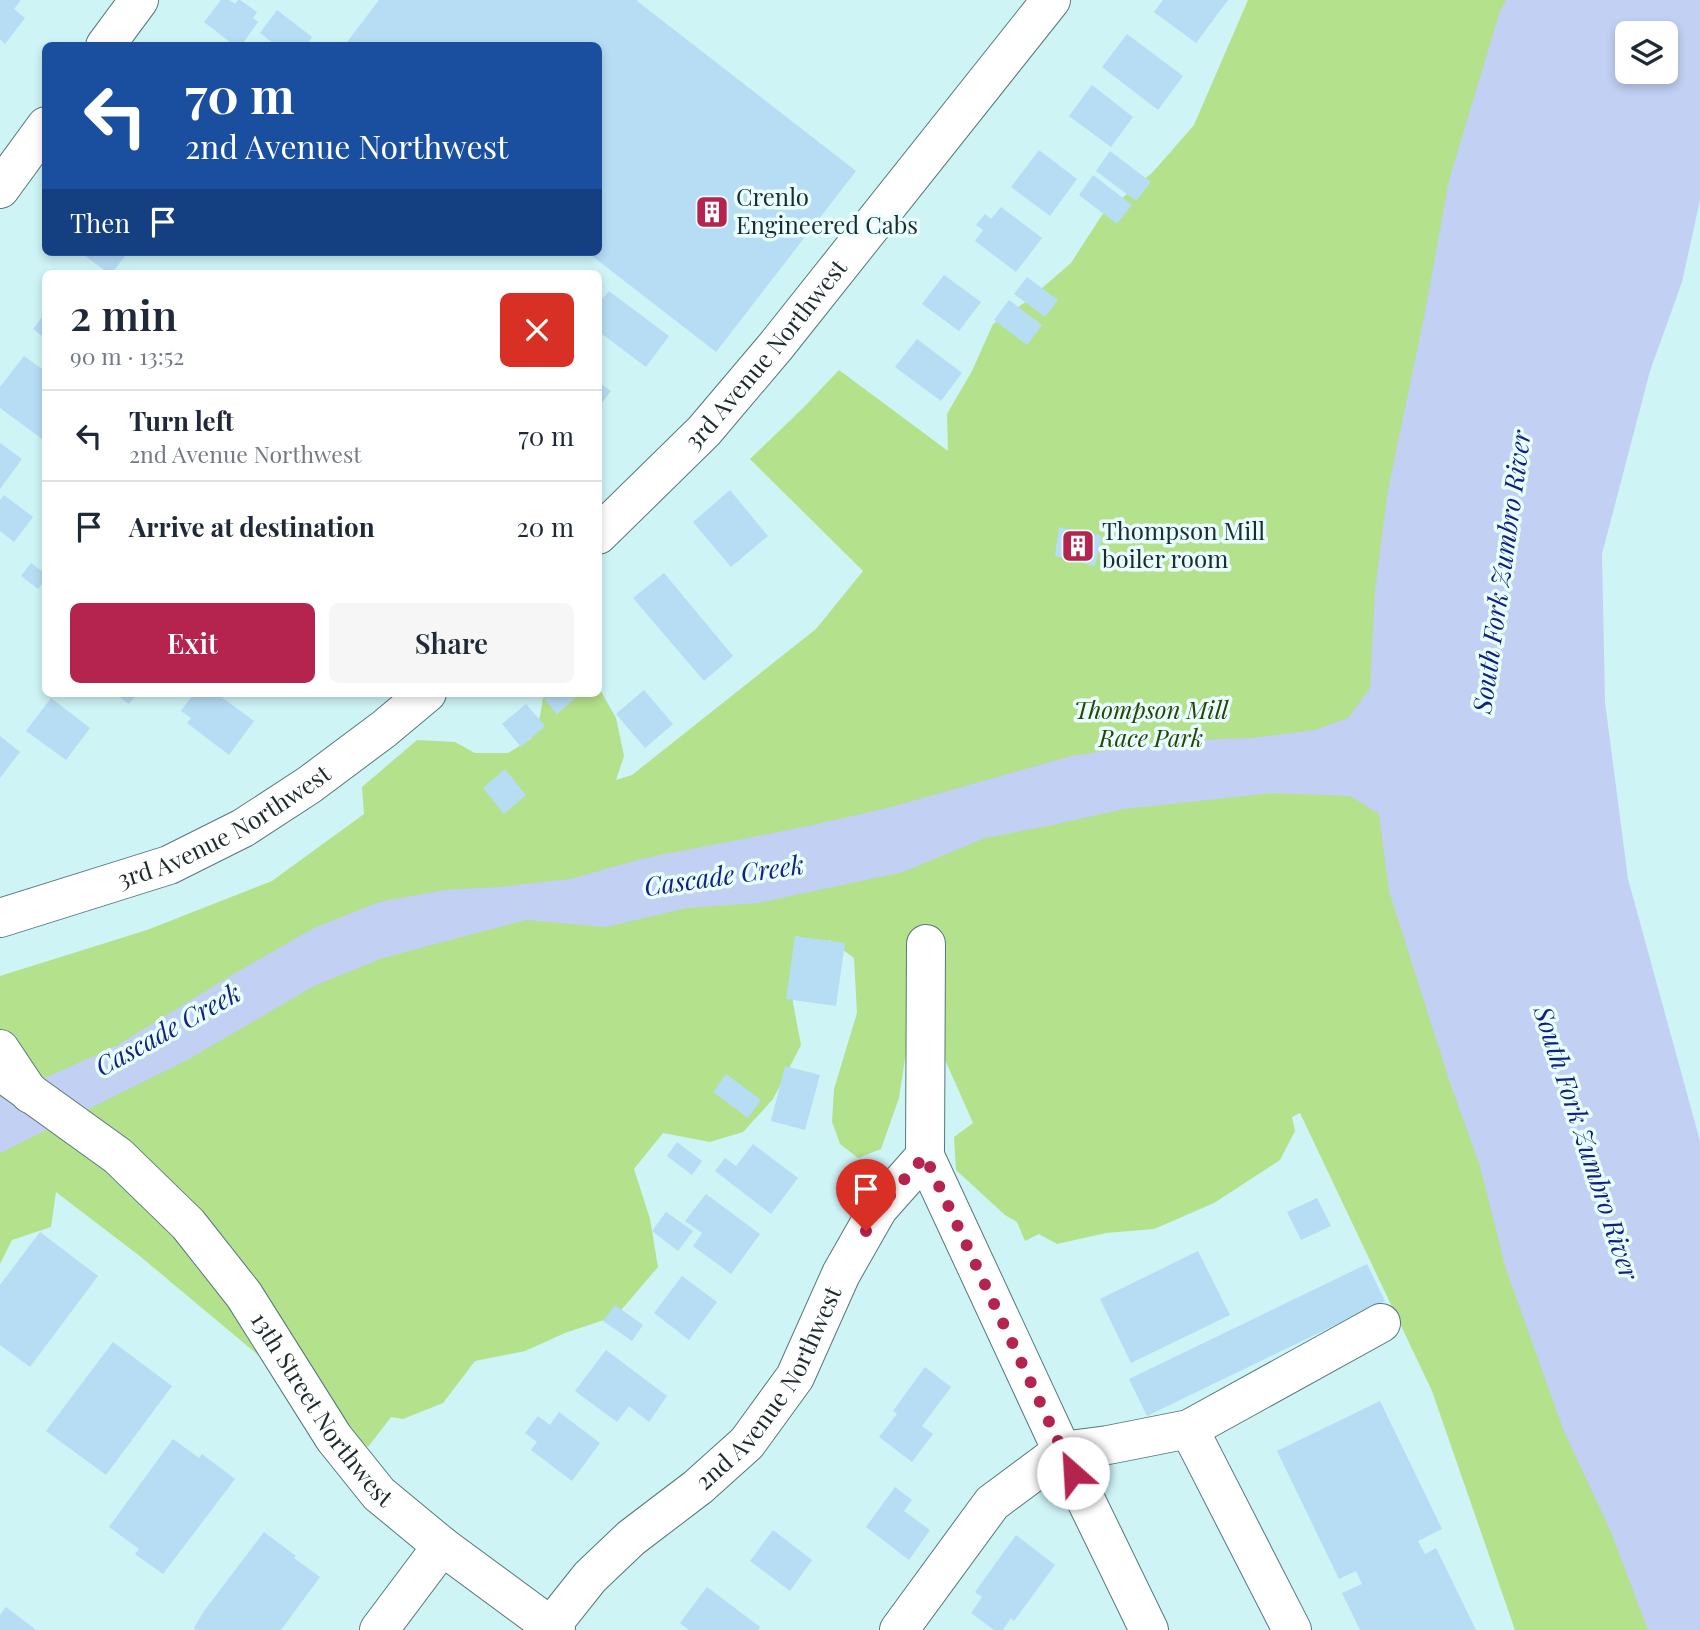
<!DOCTYPE html>
<meta charset="utf-8">
<style>
:root{--surface:#fff;--page:#f6f6f7;--text:#1f2937;--muted:#747a83;--line:#e0e1e3;--accent:#b5244f}
body{margin:0;font-family:"Playfair Display",serif;background:var(--page);color:var(--text);height:100vh;display:flex;flex-direction:column;font-size:26px;white-space:nowrap}
*{box-sizing:border-box;margin:0}
p{font-size:23px;color:var(--muted)}
.icon{flex:none;width:38px;height:38px;fill:none;stroke:currentColor;stroke-width:2;stroke-linecap:round;stroke-linejoin:round}
.map{position:relative;flex:1;overflow:hidden}
.sheet{position:absolute;left:42px;top:270px;width:560px;height:427px;display:flex;flex-direction:column;background:var(--surface);border-radius:10px;box-shadow:0 4px 10px #0003}
.sheet>*{flex:none}
.top-card{position:absolute;left:42px;top:42px;width:560px;height:214px;border-radius:10px;box-shadow:0 4px 10px #0003;background:#1a4fa0;color:#fff;overflow:hidden}
.buttons{position:absolute;left:1615px;top:21px;display:grid;gap:14px}
.buttons a{display:grid;place-items:center;width:63px;height:63px;border-radius:10px;background:var(--surface);box-shadow:0 4px 10px #0003;font-size:35px}
.pin{position:absolute;display:grid;place-items:center;width:60px;height:60px;color:#fff;margin:-72px -30px;border-radius:50% 50% 50% 0;rotate:-45deg;box-shadow:0 0 7px #0007}
.pin .icon{rotate:45deg}
.me{position:absolute;width:77px;margin:-38px;rotate:334deg;stroke-linejoin:round;filter:drop-shadow(0 0 5px #0008)}
.turn{display:flex;align-items:center;gap:24px;height:147px;padding:0 28px;font-size:32px}
.turn .icon{width:91px;height:91px;stroke-width:2.5}
.turn b{display:block;font-size:49px;line-height:60px}
.then{display:flex;align-items:center;height:66px;padding:0 28px;background:#0003;gap:14px;font-size:26px}
.round{display:grid;place-items:center;flex:none;width:74px;height:74px;border-radius:10px;background:var(--page)}
.overview{display:flex;align-items:center;justify-content:space-between;height:119px;padding:0 28px}
h1{font-size:42px;font-weight:600;line-height:52px}
.cta{display:flex;gap:14px;margin-top:auto;padding:14px 28px}
.cta a{flex:1;height:80px;border-radius:10px;background:var(--accent);color:#fff;font-size:28px;font-weight:600;line-height:80px;text-align:center}
.cta a+a{background:var(--page);color:var(--text)}
ul{padding:0;list-style:none}
li{display:flex;align-items:center;gap:21px;height:91px;padding:0 28px;border-top:2px solid var(--line)}
li div{flex:1}
li b{display:block;font-size:26px}
li em{font-style:normal}
.map>svg:first-child{display:block}
.green{fill:#b4e18b}
.water{fill:#c1d0f3;fill-rule:evenodd}
.building{fill:#b6ddf4}
.lines{fill:none;stroke-linecap:round;stroke-linejoin:round}
.minor-casing{stroke:#56787a;stroke-width:40}
.major-casing{stroke:#56787a;stroke-width:40}
.minor{stroke:#fff;stroke-width:38}
.major{stroke:#fff;stroke-width:38}
.route{stroke:#b5244f;stroke-width:12;stroke-dasharray:0 21.6}
.labels{text-anchor:middle;stroke-width:7;stroke-linejoin:round;paint-order:stroke}
.poi-label{font-size:24px;fill:#1d2b2c;stroke:#e8feff;text-anchor:start}
.street-label{font-size:24px;fill:#1d2b2c;stroke:#e8feff}
.park-label{font-size:24px;font-style:italic;fill:#284400;stroke:#e8feff}
.water-label{font-size:26px;font-style:italic;fill:#122181;stroke:#e8feff}
</style>
<div class="map">
<svg width="1700" height="1630" viewBox="0 0 1700 1630">
<rect width="100%" height="100%" fill="#cef4f6"/>
<path class="green" d="M1248,0H1651L1628,33L1542,287L1700,1630H1515L1432,1391L1300,1113L1292,1117L1295,1131L1280,1160L1214,1203L1154,1229L1106,1233L1057,1244L1039,1234L1025,1241L1017,1222L1005,1215L956,1170L954,1137L973,1123L913,987L908,1039L899,1098L881,1149L858,1158L840,1144L832,1122L834,1089L857,1013L854,958L830,940L799,954L791,992L801,1045L773,1099L743,1132L710,1142L663,1133L634,1169L650,1219L658,1267L616,1316L565,1333L525,1351L475,1361L443,1403L403,1419L391,1417L368,1447L141,1257L56,1192L51,1227L12,1240L0,1264V976L147,930L272,881L364,814L362,787L417,740L455,742L475,753H508L531,739L540,716L544,693H598L599,688L616,718L624,756L616,780L632,775L816,629L863,571L750,459L803,408L839,370L948,451L947,414L972,371L993,324L1027,301L1071,263L1102,215L1153,172L1194,125Z"/>
<path class="water" d="M1506,0H1700V200L1682,282L1650,371L1602,554L1605,702L1628,879L1700,1141V1630H1648L1611,1532L1563,1429L1506,1269L1480,1166L1450,1083L1389,891L1379,814L1350,796L1272,793L1124,809L1053,825L985,838L903,872L758,903L687,908L606,927L526,920L383,958L314,986L189,1059L0,1153V1098L116,1046L230,976L314,928L379,902L444,890L500,887L570,879L645,858L813,825L891,807L1071,756L1170,741L1252,738L1315,730L1348,718L1370,688L1375,590L1388,490L1425,312L1449,180L1500,11ZM1628,33H1666V72H1628Z"/>
<g class="building">
<path d="M0,0H21L14,9L25,18L5,44L0,39Z"/>
<path d="M221,0H229L235,4L238,0H240L257,12L253,18L258,22L241,46H235L204,22Z"/>
<path d="M379,0H638L637,1L856,171L716,352L587,252H598V46H344Z"/>
<path d="M1163,0H1228L1196,43L1154,12Z"/>
<path d="M277,10L312,37L306,46H277L260,33Z"/>
<path d="M1127,34L1183,76L1158,110L1102,67Z"/>
<path d="M1092,85L1133,117L1111,147L1069,116Z"/>
<path d="M1039,150L1077,179L1050,216L1011,187Z"/>
<path d="M1110,151L1151,182L1136,201L1096,171Z"/>
<path d="M1093,175L1132,205L1117,224L1079,195Z"/>
<path d="M1001,207L1042,238L1016,272L975,241L983,230L976,225L985,214L991,219Z"/>
<path d="M80,252H128L112,273H108Z"/>
<path d="M944,275L981,302L959,331L922,304Z"/>
<path d="M1027,277L1058,300L1045,317L1014,294Z"/>
<path d="M609,291L669,336L646,367L598,331V304Z"/>
<path d="M1009,300L1042,325L1027,345L994,320Z"/>
<path d="M46,312V339L33,329Z"/>
<path d="M917,339L962,373L941,401L895,367Z"/>
<path d="M24,356L46,372V393L41,398L46,401V442L0,408V387Z"/>
<path d="M598,382L611,391L598,408Z"/>
<path d="M0,443L22,459L0,489Z"/>
<path d="M730,490L768,536L731,567L693,522Z"/>
<path d="M4,495L33,517L14,542L0,531V500Z"/>
<path d="M1059,527L1102,536L1095,566L1055,556Z"/>
<path d="M31,563L46,574V579L38,589L21,576Z"/>
<path d="M664,573L733,656L704,681L633,598Z"/>
<path d="M644,690L673,724L645,748L616,714Z"/>
<path d="M114,693H138L129,704Z"/>
<path d="M194,693H203L207,696L210,693H216L254,721L229,755L187,723L191,718L181,711Z"/>
<path d="M541,693H581L557,714L540,694Z"/>
<path d="M51,698L90,728L66,760L26,731Z"/>
<path d="M526,704L545,726L521,747L502,724Z"/>
<path d="M0,736L20,752L0,778Z"/>
<path d="M505,769L526,795L504,814L483,788Z"/>
<path d="M795,936L845,943L836,1006L786,999Z"/>
<path d="M785,1066L820,1075L805,1130L771,1121Z"/>
<path d="M726,1074L761,1100L748,1118L713,1092Z"/>
<path d="M677,1142L702,1161L692,1175L667,1156Z"/>
<path d="M753,1144L798,1178L771,1214L715,1171L725,1158L736,1166Z"/>
<path d="M706,1194L760,1234L731,1274L693,1246L702,1233L685,1221Z"/>
<path d="M1317,1198L1331,1226L1301,1240L1287,1212Z"/>
<path d="M666,1212L693,1231L678,1251L652,1231Z"/>
<path d="M40,1232L98,1276L30,1367L0,1345V1285Z"/>
<path d="M1198,1251L1230,1315L1131,1363L1100,1299Z"/>
<path d="M1367,1264L1385,1301L1147,1416L1129,1379Z"/>
<path d="M682,1276L717,1302L689,1340L654,1313Z"/>
<path d="M615,1305L643,1325L632,1341L603,1321Z"/>
<path d="M113,1342L172,1386L106,1475L46,1431Z"/>
<path d="M606,1350L667,1396L649,1422L629,1406L617,1422L575,1391Z"/>
<path d="M925,1367L951,1387L922,1426L933,1434L912,1462L879,1437L897,1414L893,1411Z"/>
<path d="M1380,1401L1442,1529L1418,1541L1425,1554L1436,1548L1476,1630H1360L1342,1593L1362,1584L1356,1571L1339,1579L1277,1451Z"/>
<path d="M559,1412L600,1443L572,1481L531,1450L537,1442L525,1433L538,1416L550,1425Z"/>
<path d="M173,1439L199,1458L202,1454L235,1479L163,1574L135,1554L139,1549L109,1527Z"/>
<path d="M895,1487L912,1500L904,1511L930,1530L909,1560L866,1527Z"/>
<path d="M773,1530L812,1560L790,1591L750,1561Z"/>
<path d="M264,1532L296,1556L294,1558L320,1577L281,1630H196L194,1628L204,1611Z"/>
<path d="M1016,1535L1055,1565L1014,1621L1011,1618L1003,1630H994L971,1613L982,1597L975,1592Z"/>
<path d="M707,1587L760,1627L758,1630H689L680,1623Z"/>
<path d="M6,1607L36,1630H0V1615Z"/>
</g>
<g class="lines">
<defs>
<g id="minor">
<path d="M105,46L139,0"/>
<path d="M0,189L46,126"/>
<path id="s1" d="M4,1074L118,1156L188,1224L244,1295L334,1438L379,1494L442,1546L556,1630"/>
<path d="M925,1156L1062,1451L1149,1630"/>
<path d="M1189,1429L1381,1323"/>
<path id="s2" d="M551,1626L590,1577L631,1538L698,1487L747,1443L795,1377L841,1274L878,1209L925,1156L926,944"/>
<path d="M379,1630L442,1546"/>
<path d="M899,1630L992,1503L1062,1451L1108,1445L1189,1429L1292,1630"/>
</g>
<g id="major">
<path id="s3" d="M598,535L704,431L776,346L1051,0"/>
<path id="s4" d="M0,918L169,865L243,828L309,785L384,729L427,693"/>
<path d="M0,1049L30,1094"/>
</g>
</defs>
<use href="#minor" class="minor-casing"/>
<use href="#major" class="major-casing"/>
<use href="#minor" class="minor"/>
<use href="#major" class="major"/>
</g>
<g class="lines">
<path class="route" d="M866,1231L878,1209L925,1156L1073,1473"/>
</g>
<defs>
<symbol id="building-square" viewBox="-11 -11 22 22"><rect x="-9" y="-9" width="18" height="18" rx="4" fill="#b5244f" stroke="#e8feff"/><path d="M-4-6H4V6H1V3H-1V6H-4ZM-2.5-4.3h1.7v1.8h-1.7ZM.8-4.3h1.7v1.8H.8ZM-2.5-1h1.7V.8h-1.7ZM.8-1h1.7V.8H.8Z" fill="#fff"/></symbol>
</defs>
<g fill-rule="evenodd">
<use href="#building-square" x="693" y="193" width="38" height="38"/>
<use href="#building-square" x="1059" y="527" width="38" height="38"/>
</g>
<g class="labels">
<g class="poi-label">
<text x="736" y="206">Crenlo<tspan x="736" dy="28">Engineered Cabs</tspan></text>
<text x="1102" y="540">Thompson Mill<tspan x="1102" dy="28">boiler room</tspan></text>
</g>
<g class="street-label">
<text dy="8" stroke="none"><textPath href="#s3" startOffset="247">3rd Avenue Northwest</textPath></text>
<text dy="8" stroke="none"><textPath href="#s4" startOffset="243">3rd Avenue Northwest</textPath></text>
<text dy="8" stroke="none"><textPath href="#s2" startOffset="327">2nd Avenue Northwest</textPath></text>
<text dy="8" stroke="none"><textPath href="#s1" startOffset="467">13th Street Northwest</textPath></text>
</g>
<g class="park-label">
<text x="1151" y="719">Thompson Mill<tspan x="1151" dy="28">Race Park</tspan></text>
</g>
<g class="water-label">
<text transform="translate(1502 572) rotate(-82)" y="9">South Fork Zumbro River</text>
<text transform="translate(724 876) rotate(-8)" y="9">Cascade Creek</text>
<text transform="translate(168 1030) rotate(-29)" y="9">Cascade Creek</text>
<text transform="translate(1586 1143) rotate(72)" y="9">South Fork Zumbro River</text>
</g>
</g>
</svg>
<div class="buttons">
<a><svg class="icon" aria-label="layers" viewBox="0 0 24 24"><path d="M12 4l9 5-9 5-9-5zM3 14l9 5 9-5"/></svg></a>
</div>
<div class="pin" style="left:866px;top:1231px;background:#d93025"><svg class="icon" aria-label="arrive" viewBox="0 0 24 24"><path d="M6 21V4h12l-3 4 3 4H6"/></svg></div>
<svg class="me" style="left:1073px;top:1473px" viewBox="-20 -20 40 40"><circle r="19" fill="#fff"/><path d="M0-13L10 11 0 6-10 11z" fill="#b5244f"/></svg>
<div class="top-card">
<div class="turn"><svg class="icon" aria-label="left" viewBox="0 0 24 24"><path d="M17 20v-9H6M10 6l-5 5 5 5"/></svg><div><b>70 m</b>2nd Avenue Northwest</div></div>
<div class="then">Then<svg class="icon" aria-label="arrive" viewBox="0 0 24 24"><path d="M6 21V4h12l-3 4 3 4H6"/></svg></div>
</div>
<section class="sheet">
<div class="overview"><div><h1>2 min</h1><p>90 m · 13:52</p></div><a class="round" style="background:#d93025;color:#fff"><svg class="icon" aria-label="close" viewBox="0 0 24 24"><path d="M6 6l12 12M18 6L6 18"/></svg></a></div>
<ul>
<li><svg class="icon" aria-label="left" viewBox="0 0 24 24"><path d="M17 20v-9H6M10 6l-5 5 5 5"/></svg><div><b>Turn left</b><p>2nd Avenue Northwest</p></div><em>70 m</em></li>
<li><svg class="icon" aria-label="arrive" viewBox="0 0 24 24"><path d="M6 21V4h12l-3 4 3 4H6"/></svg><div><b>Arrive at destination</b></div><em>20 m</em></li>
</ul>
<div class="cta"><a>Exit</a><a>Share</a></div>
</section>
</div>
